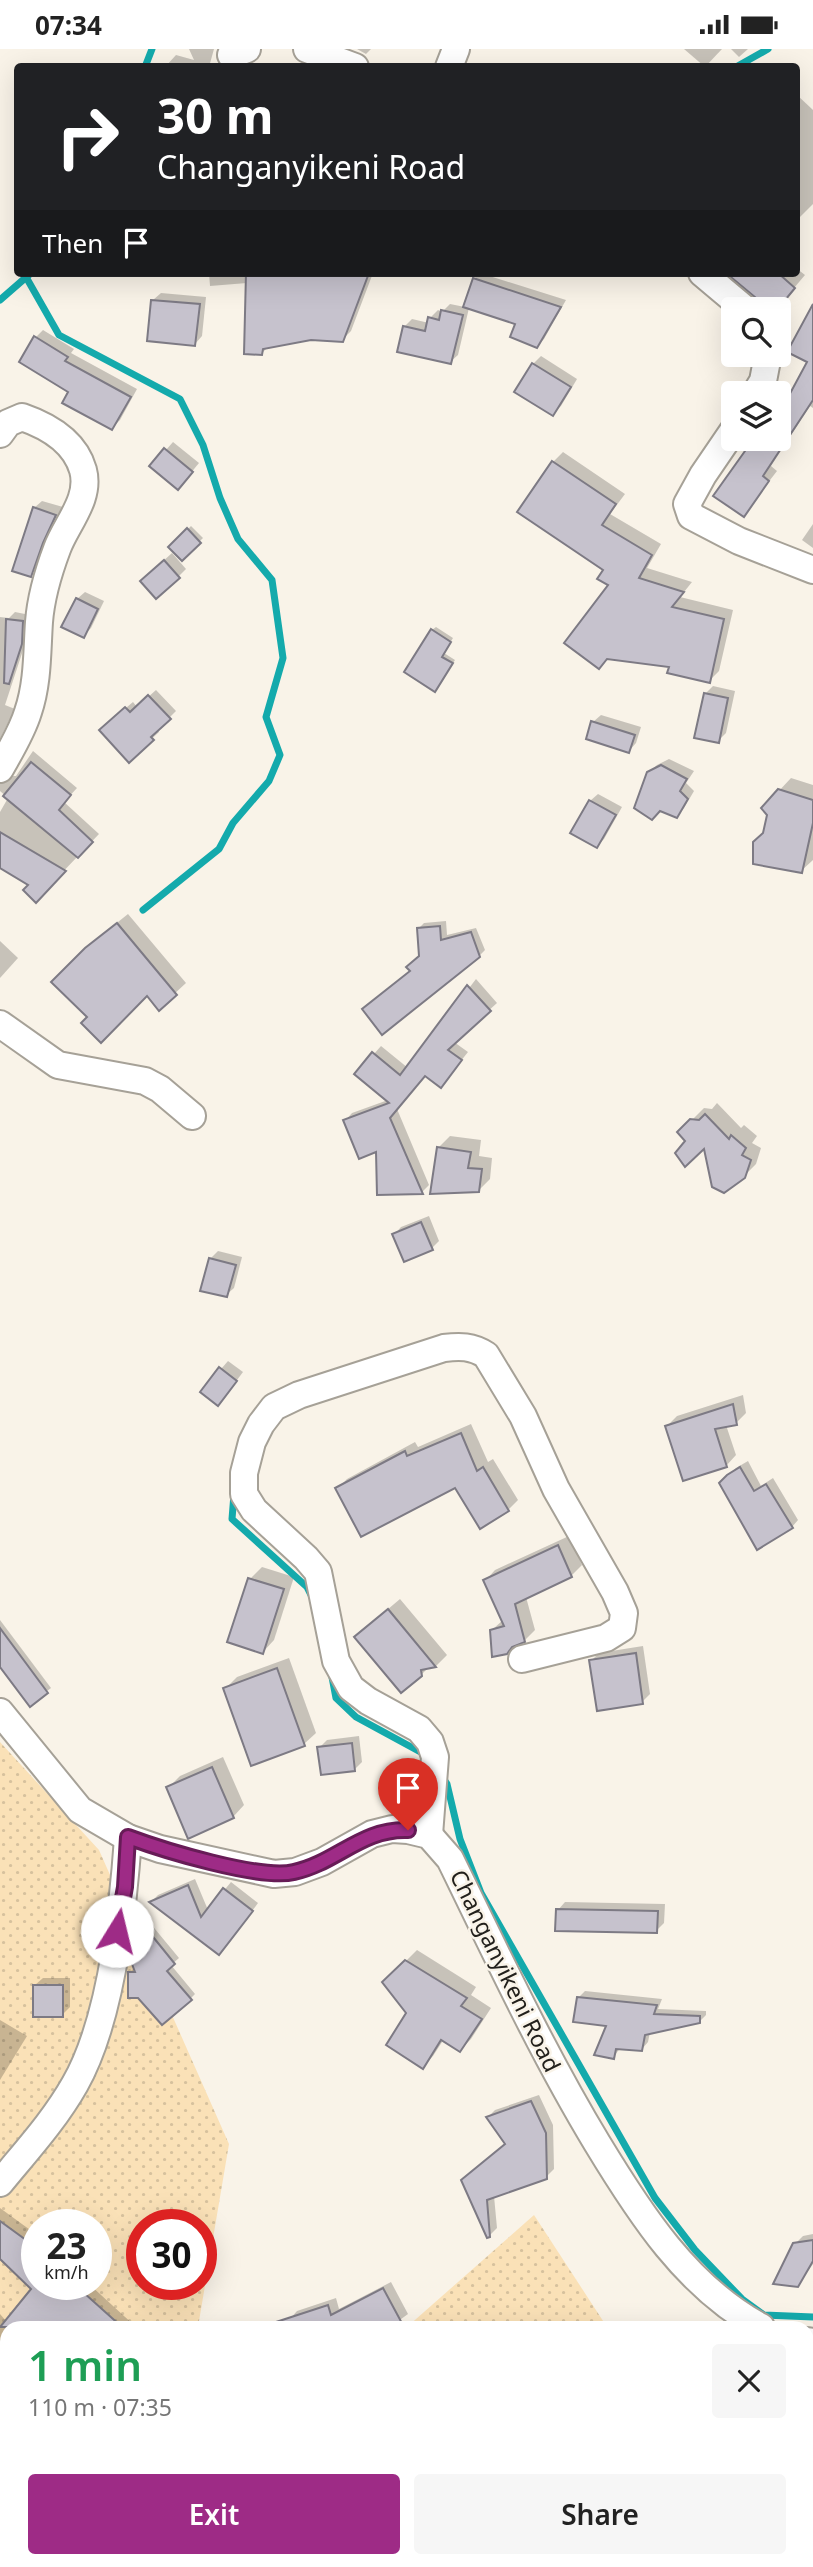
<!DOCTYPE html>
<meta charset="utf-8">
<style>
:root{--surface:#fff;--page:#f6f6f6;--text:#222;--muted:#767676;--accent:#9e2b86}
body{margin:0;font-family:"Noto Sans",sans-serif;background:var(--page);color:var(--text);height:100vh;display:flex;flex-direction:column;font-size:26px;white-space:nowrap}
*{box-sizing:border-box;margin:0}
p{font-size:23px;color:var(--muted)}
.icon{flex:none;width:38px;height:38px;fill:none;stroke:currentColor;stroke-width:2;stroke-linecap:round;stroke-linejoin:round}
.map{position:relative;flex:1;overflow:hidden}
.side{position:absolute;left:0px;top:2272px;width:814px;height:247px;display:flex;flex-direction:column;background:var(--surface);border-radius:21px 21px 0 0;box-shadow:0 7px 28px #0002}
.side>*{flex:none}
.guide{position:absolute;left:14px;top:14px;width:786px;height:214px;border-radius:7px;box-shadow:0 7px 28px #0002;background:#202124;color:#fff;overflow:hidden}
.buttons{position:absolute;left:721px;top:248px;display:grid;gap:14px}
.buttons a{display:grid;place-items:center;width:70px;height:70px;border-radius:7px;background:var(--surface);box-shadow:0 7px 28px #0002;font-size:35px}
.speed{position:absolute;left:21px;top:2160px;display:flex;gap:14px;font-size:35px;font-weight:700;text-align:center}
.speed>*{display:grid;place-content:center;width:91px;height:91px;border-radius:50%;background:var(--surface);box-shadow:0 7px 28px #0002;line-height:1}
.speed small{font-size:18px;font-weight:400}
.speed .limit{border:10px solid #d22;background:#fff;color:#111}
.pin{position:absolute;display:grid;place-items:center;width:60px;height:60px;color:#fff;margin:-72px -30px;border-radius:50% 50% 50% 0;rotate:-45deg;box-shadow:0 0 7px #0007}
.pin .icon{rotate:45deg}
.me{position:absolute;width:77px;margin:-38px;rotate:9deg;stroke-linejoin:round;filter:drop-shadow(0 0 5px #0008)}
.turn{display:flex;align-items:center;gap:24px;height:147px;padding:0 28px;font-size:32px}
.turn .icon{width:91px;height:91px;stroke-width:2.5}
.turn b{display:block;font-size:49px;line-height:60px}
.then{display:flex;align-items:center;height:66px;padding:0 28px;background:#0003;gap:14px;font-size:26px}
.round{display:grid;place-items:center;flex:none;width:74px;height:74px;border-radius:7px;background:var(--page)}
.headline{display:flex;align-items:center;justify-content:space-between;height:119px;padding:0 28px}
h1{font-size:42px;font-weight:600;line-height:52px;color:#1e9e55}
.primary-button{display:flex;gap:14px;margin-top:auto;padding:14px 28px}
.primary-button a{flex:1;height:80px;border-radius:7px;background:var(--accent);color:#fff;font-size:28px;font-weight:600;line-height:80px;text-align:center}
.primary-button a+a{background:var(--page);color:var(--text)}
.status{display:flex;justify-content:space-between;align-items:center;height:49px;padding:0 35px;background:var(--surface);direction:ltr}
.status svg{height:19px;fill:currentColor}
.map>svg:first-child{display:block}
.grass{fill:url(#grass-dots);fill-rule:evenodd}
.shadow{fill:#0003}
.lines{fill:none;stroke-linecap:round;stroke-linejoin:round}
.stream{stroke:#14aaac;stroke-width:7}
.building{fill:#c6c2cd;stroke:#7d7a84;stroke-width:2}
.street-casing{stroke:#a6a197;stroke-width:30}
.secondary-casing{stroke:#a6a197;stroke-width:40}
.street{stroke:#fff;stroke-width:26}
.secondary{stroke:#fff;stroke-width:37}
.route-casing{stroke:#671c57;stroke-width:18}
.route{stroke:#9e2b86;stroke-width:12}
.labels{text-anchor:middle;stroke-width:5;stroke-linejoin:round;paint-order:stroke}
.street-label{font-size:23px;fill:#22201c;stroke:#f9f3e8}
</style>
<div class="status"><b>07:34</b><svg viewBox="0 0 49 12"><path d="M0 12V9h3v3zM5 12V6h3v6zM10 12V3h3v9zM15 12V0h3v12zM26 1h20v11H26zM47 4h2v5h-2z"/></svg></div>
<div class="map">
<svg width="813" height="2518" viewBox="0 0 813 2518">
<defs>
<pattern id="grass-dots" width="8" height="8" patternUnits="userSpaceOnUse" patternTransform="scale(1.75)"><rect width="8" height="8" fill="#fae1b7"/><path d="M2 2h.1M6 6h.1" fill="none" stroke="#d6c19d" stroke-width="1.8" stroke-linecap="round"/></pattern>
</defs>
<rect width="100%" height="100%" fill="#f9f3e8"/>
<g class="grass">
<path d="M0,1693L99,1801L229,2095L198,2278H7V2511H679L674,2518H0ZM37,2175H96V2235H37ZM142,2175H201V2235H142Z"/>
<path d="M534,2166L607,2278H407Z"/>
</g>
<g class="shadow">
<path d="M189,0H214L209,18H165L176,6L194,11Z"/>
<path d="M357,0H371L366,5Z"/>
<path d="M684,0H722L705,18Z"/>
<path d="M731,0H748L739,8Z"/>
<path d="M796,45L813,61V155L796,172Z"/>
<path d="M796,219L805,226L783,252L729,224H796Z"/>
<path d="M209,224H373L351,282L342,291L311,289L269,297L262,304L247,234L210,237Z"/>
<path d="M480,224L566,251L544,290L537,297L518,274L469,259L458,306L450,313L404,278L412,270L429,274L430,269L438,261L442,263L450,255L465,258L474,230Z"/>
<path d="M161,244L206,248L202,287L195,295L153,251Z"/>
<path d="M813,267V359L810,357L771,417L777,422L743,466L747,401L779,390V355L784,358L809,312Z"/>
<path d="M43,281L74,300L71,304L137,340L120,371L112,379L71,342L36,288Z"/>
<path d="M541,307L577,330L561,357L553,364L533,315Z"/>
<path d="M173,393L199,414L185,431L152,417Z"/>
<path d="M563,403L625,445L610,465L661,495L647,519L692,533L680,548L733,561L719,622L709,632L671,617L610,535L605,520L520,463L553,413Z"/>
<path d="M42,452L63,458L50,484L38,518L31,526L34,459Z"/>
<path d="M813,475V499L802,491Z"/>
<path d="M191,477L203,489L182,510L170,498Z"/>
<path d="M172,504L186,520L178,528L150,524Z"/>
<path d="M85,543L104,552L91,579L83,587L77,550Z"/>
<path d="M15,563L30,566L28,586L5,656L15,660L0,690V568L9,569Z"/>
<path d="M436,578L453,589L444,604L455,611L438,637L432,581Z"/>
<path d="M713,637L735,642L726,684L718,692L705,645Z"/>
<path d="M156,641L176,662L157,681L159,683L129,711L108,674L133,653L137,658Z"/>
<path d="M601,666L641,678L636,694L629,702L593,673Z"/>
<path d="M33,702L77,739L64,753L99,785L36,851L31,835L0,817V763L8,749L0,742V727H16Z"/>
<path d="M669,710L694,722L686,734L694,742L684,759L677,767L648,724L657,716Z"/>
<path d="M791,729L813,736V811L801,822L765,783L769,766L763,759Z"/>
<path d="M598,745L622,758L604,790L597,797L590,752Z"/>
<path d="M128,865L186,934L159,959L147,945L89,968L98,889Z"/>
<path d="M446,872L447,886L476,879L485,901L479,907L412,922L420,907L418,880L424,874Z"/>
<path d="M0,892L18,909L0,929Z"/>
<path d="M476,930L497,954L454,993L468,1003L441,1037L426,1025L397,1060L429,1136L422,1143L379,1144L377,1100L345,1072L352,1064L388,1051L374,1005L381,997L408,1019Z"/>
<path d="M717,1054L741,1079L744,1076L757,1087L752,1094L761,1099L756,1115L744,1127L705,1096L688,1092L680,1083L704,1059L712,1060Z"/>
<path d="M450,1087L481,1091L479,1107L492,1109L490,1130L478,1142L438,1099Z"/>
<path d="M429,1167L439,1192L432,1199L394,1186L401,1178Z"/>
<path d="M218,1202L242,1208L234,1239L226,1246L210,1210Z"/>
<path d="M228,1312L243,1323L225,1347L202,1342Z"/>
<path d="M743,1346L746,1364L736,1374L726,1376L736,1406L726,1417L667,1377L677,1367Z"/>
<path d="M471,1375L488,1413L493,1410L518,1451L508,1461L456,1436L337,1440L347,1430L415,1393L418,1398Z"/>
<path d="M748,1412L761,1437L773,1429L798,1471L792,1478L721,1434L736,1419Z"/>
<path d="M569,1487L582,1516L571,1527L526,1548L535,1581L524,1592L492,1581L503,1571L485,1532L495,1521Z"/>
<path d="M262,1518L294,1528L274,1591L263,1603L250,1530Z"/>
<path d="M400,1550L447,1606L436,1617L429,1618L421,1626L368,1577Z"/>
<path d="M0,1571L51,1639L30,1655L0,1615Z"/>
<path d="M643,1597L650,1645L642,1653L591,1612L599,1604Z"/>
<path d="M289,1609L316,1684L304,1695L225,1640L237,1628Z"/>
<path d="M359,1687L362,1713L355,1720L319,1699L327,1691Z"/>
<path d="M223,1708L244,1756L233,1768L168,1739L180,1727Z"/>
<path d="M195,1830L208,1861L231,1833L258,1854L226,1897L151,1853L158,1846Z"/>
<path d="M565,1853L665,1855L664,1874L656,1882L558,1861Z"/>
<path d="M150,1874L179,1909L171,1916L195,1945L190,1950L129,1924L135,1918L136,1883Z"/>
<path d="M417,1901L476,1938L471,1946L491,1959L471,1990L460,2001L444,1990L433,2007L422,2018L408,1964L384,1934Z"/>
<path d="M43,1929H70V1958L62,1966L35,1936Z"/>
<path d="M585,1942L662,1950L658,1960L706,1962V1966L700,1972L650,1983L648,1993L642,2000L620,1999L613,2009L609,1975L579,1948Z"/>
<path d="M0,1971L27,1987L0,2031Z"/>
<path d="M539,2046L553,2076L554,2120L546,2128L494,2147L497,2179L489,2187L463,2131L507,2094L488,2068L495,2061Z"/>
<path d="M0,2159L37,2186V2235H89L136,2278H7V2297L0,2303V2265L6,2272L34,2240L0,2194Z"/>
<path d="M813,2185V2215L797,2237L795,2195L803,2187Z"/>
<path d="M391,2233L408,2265L390,2278H292L290,2270L297,2262L336,2249L339,2260Z"/>
<path d="M807,2320L813,2323V2345L807,2360Z"/>
<path d="M7,2475V2511H43L40,2518H0V2478Z"/>
<path d="M268,2511H321L325,2516L270,2518L266,2513Z"/>
<path d="M409,2511L414,2518H401Z"/>
<path d="M491,2511H530L534,2518H496Z"/>
<path d="M548,2511H567L551,2518Z"/>
</g>
<g class="lines">
<g class="stream">
<path d="M145,18L152,0"/>
<path d="M736,18L768,0"/>
<path d="M26,228L59,286L180,350L203,396L220,449L238,490L272,531L283,609L266,668L280,706L269,732L233,774L219,800L143,861"/>
<path d="M0,251L31,224"/>
<path d="M234,1445L232,1470L307,1538L311,1546"/>
<path d="M332,1628L336,1649L356,1668L426,1706"/>
<path d="M441,1726L447,1735L460,1790L481,1844L655,2149L695,2201L742,2250L764,2266L813,2268"/>
</g>
</g>
<g class="building">
<path d="M246,224H369L343,293L311,291L263,300L262,306L244,305Z"/>
<path d="M726,224H778L795,239L777,261H766L756,249Z"/>
<path d="M473,229L561,258L537,299L510,288L515,275L463,258Z"/>
<path d="M151,251L200,255L195,297L147,292Z"/>
<path d="M813,255V351L763,427L769,432L744,468L713,447L745,402L741,399L746,390H779V365L807,313L787,303Z"/>
<path d="M441,261L463,266L451,315L397,303L403,277L425,282L428,268L439,271Z"/>
<path d="M34,287L68,308L65,312L131,348L112,381L62,354L68,343L19,313Z"/>
<path d="M532,314L571,338L553,367L514,343Z"/>
<path d="M164,399L193,423L178,441L149,417Z"/>
<path d="M552,412L616,455L602,476L652,506L639,529L684,543L672,558L724,570L710,634L667,624L669,618L607,610L599,620L564,594L608,536L597,530L603,521L517,463Z"/>
<path d="M33,458L56,466L43,494L31,528L12,522Z"/>
<path d="M187,479L201,494L182,512L168,498Z"/>
<path d="M164,511L180,529L156,550L140,532Z"/>
<path d="M76,549L98,560L84,589L61,578Z"/>
<path d="M6,570L23,572L22,595L9,635L4,634Z"/>
<path d="M431,580L451,593L442,608L453,614L435,643L404,623Z"/>
<path d="M704,644L728,649L719,694L694,689Z"/>
<path d="M148,646L171,670L151,688L154,691L129,714L99,681L125,658L130,663Z"/>
<path d="M591,672L635,686L629,704L586,690Z"/>
<path d="M31,713L71,746L59,761L93,793L78,809L3,747Z"/>
<path d="M661,716L687,730L680,742L688,750L677,769L660,762L652,771L634,759L647,723Z"/>
<path d="M778,740L813,751V774L802,824L753,815V793L763,784L767,766L761,759Z"/>
<path d="M589,751L616,766L597,799L570,784Z"/>
<path d="M0,783L66,822L36,854L23,841L28,836L0,819Z"/>
<path d="M117,874L177,946L159,962L147,947L101,994L81,974L87,968L51,933L85,899Z"/>
<path d="M440,877L441,891L471,883L480,908L382,986L362,960L410,922L406,918L419,907L417,879Z"/>
<path d="M467,936L491,962L448,1001L462,1011L441,1039L425,1027L390,1069L423,1145L377,1146L376,1103L359,1110L343,1071L389,1054L354,1025L372,1003L400,1026Z"/>
<path d="M705,1065L729,1090L731,1086L746,1099L742,1106L751,1111L745,1129L724,1144L712,1138L704,1100L685,1118L675,1104L685,1092L677,1083L690,1070L699,1071Z"/>
<path d="M437,1098L471,1103L468,1119L482,1120L479,1143L430,1145Z"/>
<path d="M421,1173L433,1201L404,1213L392,1185Z"/>
<path d="M209,1209L236,1216L227,1248L200,1242Z"/>
<path d="M219,1318L237,1332L218,1357L200,1343Z"/>
<path d="M733,1355L737,1376L715,1380L727,1418L683,1432L665,1377Z"/>
<path d="M461,1384L477,1422L483,1418L509,1462L480,1480L455,1439L361,1488L335,1439L405,1402L407,1407Z"/>
<path d="M740,1418L754,1442L766,1435L793,1479L757,1501L719,1434L727,1426Z"/>
<path d="M558,1496L572,1528L515,1555L525,1593L512,1598L507,1605L492,1608L490,1581L504,1577L483,1531Z"/>
<path d="M248,1529L284,1540L263,1605L227,1593Z"/>
<path d="M388,1560L436,1618L421,1621L422,1627L401,1644L354,1588Z"/>
<path d="M0,1579L48,1644L30,1658L0,1618Z"/>
<path d="M636,1604L643,1655L597,1662L589,1611Z"/>
<path d="M277,1619L305,1697L251,1717L223,1639Z"/>
<path d="M352,1694L355,1722L321,1726L317,1698Z"/>
<path d="M212,1718L234,1769L188,1790L166,1738Z"/>
<path d="M188,1836L201,1868L223,1839L253,1862L219,1906L149,1853Z"/>
<path d="M556,1860L658,1862L657,1884L555,1882Z"/>
<path d="M145,1878L175,1915L167,1922L192,1951L162,1976L138,1949H128V1923H135L130,1910L134,1882Z"/>
<path d="M405,1911L467,1949L461,1957L482,1970L460,2003L441,1991L423,2020L386,1996L406,1964L382,1933Z"/>
<rect x="33" y="1936" width="30" height="32"/>
<path d="M577,1948L657,1956L654,1965L700,1967V1974L645,1986L642,2002L616,2000L614,2010L594,2006L606,1977L573,1973Z"/>
<path d="M531,2052L546,2084L547,2130L487,2151L490,2188L487,2189L461,2131L505,2095L486,2068Z"/>
<path d="M0,2172L37,2199V2235H74L122,2278H0L31,2240L0,2210Z"/>
<path d="M813,2191V2212L798,2238L773,2235L793,2194Z"/>
<path d="M383,2239L404,2278H271L270,2275L328,2256L331,2266Z"/>
</g>
<g class="lines">
<defs>
<g id="street">
<path d="M307,0L355,18"/>
<path d="M231,6L247,0"/>
<path d="M449,18L456,0"/>
<path d="M702,224L746,261"/>
<path d="M755,345L763,332L768,306"/>
<path d="M733,382L703,426L687,455L691,467L739,492L813,521"/>
<path d="M0,385L8,374L22,368C48,377 75,393 83,421C91,450 66,475 57,500C48,524 41,547 39,573C37,602 38,634 28,663C22,683 10,702 0,720"/>
<path d="M0,975L58,1016L145,1032L160,1040L192,1067"/>
<path d="M0,1663L80,1761L128,1789L160,1800L274,1825L295,1823L322,1813L372,1785L392,1780L408,1781L429,1786L450,1810C497,1906 542,2003 597,2094C640,2165 687,2238 761,2278"/>
<path d="M429,1786L435,1708L430,1693L419,1680L368,1652L351,1639L336,1612L318,1523L306,1509L254,1461L244,1445V1424L252,1393L261,1375L274,1358L299,1346L444,1299C460,1297 472,1297 486,1306L523,1367L556,1440L615,1543L624,1564L622,1579L606,1589L522,1610"/>
<path d="M0,2134C27,2101 54,2072 75,2035C111,1972 123,1861 128,1789"/>
<path d="M807,2292L813,2293"/>
</g>
<path id="secondary" d="M807,2508L813,2482"/>
</defs>
<use href="#street" class="street-casing"/>
<use href="#secondary" class="secondary-casing"/>
<use href="#street" class="street"/>
<use href="#secondary" class="secondary"/>
</g>
<g class="lines">
<defs>
<path id="route" d="M117,1882L125,1838L128,1788C163,1801 260,1831 294,1823C336,1814 362,1779 408,1781"/>
</defs>
<use href="#route" class="route-casing"/>
<use href="#route" class="route"/>
</g>
<g class="labels">
<g class="street-label">
<text transform="translate(505 1922) rotate(64)" y="8">Changanyikeni Road</text>
</g>
</g>
</svg>
<div class="buttons">
<a><svg class="icon" aria-label="search" viewBox="0 0 24 24"><circle cx="10" cy="10" r="6"/><path d="M15 15l6 6"/></svg></a>
<a><svg class="icon" aria-label="layers" viewBox="0 0 24 24"><path d="M12 4l9 5-9 5-9-5zM3 14l9 5 9-5"/></svg></a>
</div>
<div class="speed"><div>23<small>km/h</small></div><div class="limit">30</div></div>
<div class="pin" style="left:408px;top:1781px;background:#d93025"><svg class="icon" aria-label="arrive" viewBox="0 0 24 24"><path d="M6 21V4h12l-3 4 3 4H6"/></svg></div>
<svg class="me" style="left:117px;top:1882px" viewBox="-20 -20 40 40"><circle r="19" fill="#fff"/><path d="M0-13L10 11 0 6-10 11z" fill="#9e2b86"/></svg>
<div class="guide">
<div class="turn"><svg class="icon" aria-label="right" viewBox="0 0 24 24"><path d="M7 20v-9h11M14 6l5 5-5 5"/></svg><div><b>30 m</b>Changanyikeni Road</div></div>
<div class="then">Then<svg class="icon" aria-label="arrive" viewBox="0 0 24 24"><path d="M6 21V4h12l-3 4 3 4H6"/></svg></div>
</div>
<section class="side">
<div class="headline"><div><h1>1 min</h1><p>110 m · 07:35</p></div><a class="round"><svg class="icon" aria-label="close" viewBox="0 0 24 24"><path d="M6 6l12 12M18 6L6 18"/></svg></a></div>
<div class="primary-button"><a>Exit</a><a>Share</a></div>
</section>
</div>
